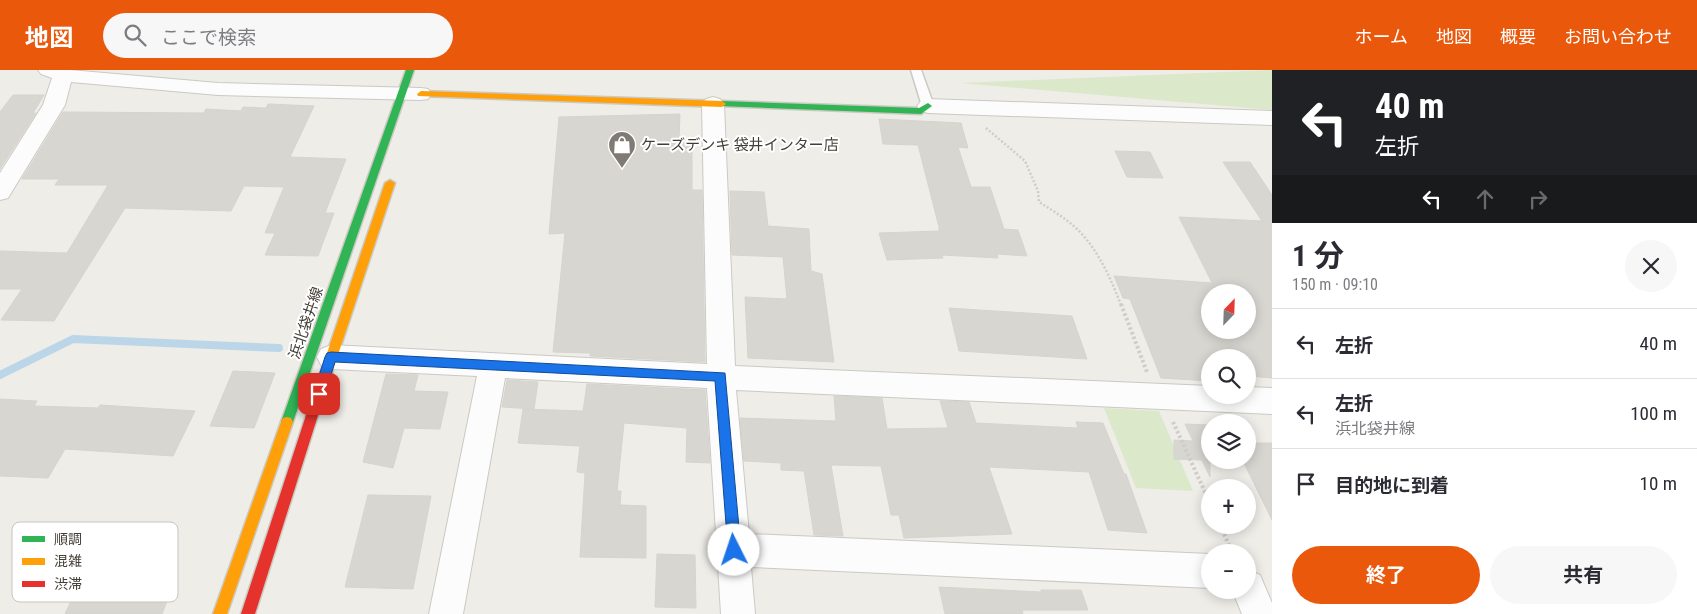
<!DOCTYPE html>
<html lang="ja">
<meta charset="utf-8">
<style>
:root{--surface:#fff;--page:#f7f7f7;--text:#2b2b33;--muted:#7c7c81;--line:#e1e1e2;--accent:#ea580c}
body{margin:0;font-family:"Roboto Condensed","Noto Sans JP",sans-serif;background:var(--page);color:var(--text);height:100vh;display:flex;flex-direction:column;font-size:19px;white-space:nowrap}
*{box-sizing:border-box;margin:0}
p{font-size:16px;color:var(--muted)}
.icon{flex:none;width:28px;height:28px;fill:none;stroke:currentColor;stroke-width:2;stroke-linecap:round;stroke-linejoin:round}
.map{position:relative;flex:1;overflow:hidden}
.sheet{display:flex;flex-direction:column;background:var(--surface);width:425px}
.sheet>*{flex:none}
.banner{background:#202124;color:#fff;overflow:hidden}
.needle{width:32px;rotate:23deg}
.controls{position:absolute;left:1201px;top:214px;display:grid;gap:10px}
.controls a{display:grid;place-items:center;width:55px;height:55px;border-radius:50%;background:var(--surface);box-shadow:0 2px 12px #0003;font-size:25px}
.pin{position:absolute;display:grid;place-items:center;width:42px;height:42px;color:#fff;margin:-21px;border-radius:10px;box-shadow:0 2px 8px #0006}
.me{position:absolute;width:55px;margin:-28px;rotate:356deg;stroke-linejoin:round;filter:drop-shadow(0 0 4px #0008)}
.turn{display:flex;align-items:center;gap:18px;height:105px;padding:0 20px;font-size:22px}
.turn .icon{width:65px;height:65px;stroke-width:2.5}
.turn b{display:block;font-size:35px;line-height:42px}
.lanes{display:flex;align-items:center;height:48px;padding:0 20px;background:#0003;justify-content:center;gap:25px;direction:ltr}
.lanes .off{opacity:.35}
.round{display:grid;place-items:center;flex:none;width:52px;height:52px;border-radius:26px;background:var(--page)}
.summary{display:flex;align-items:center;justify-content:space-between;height:85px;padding:0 20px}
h1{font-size:30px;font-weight:700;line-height:38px}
.action{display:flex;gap:10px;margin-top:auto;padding:10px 20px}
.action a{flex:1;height:58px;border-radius:30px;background:var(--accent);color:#fff;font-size:20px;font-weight:700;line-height:58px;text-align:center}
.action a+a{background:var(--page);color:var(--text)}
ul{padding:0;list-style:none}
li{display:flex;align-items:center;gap:15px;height:70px;padding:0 20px;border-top:1px solid var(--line)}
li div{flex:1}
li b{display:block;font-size:19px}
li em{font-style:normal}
header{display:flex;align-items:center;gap:30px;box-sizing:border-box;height:70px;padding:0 25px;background:var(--accent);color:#fff}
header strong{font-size:24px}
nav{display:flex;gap:28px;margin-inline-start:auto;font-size:18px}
.search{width:350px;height:45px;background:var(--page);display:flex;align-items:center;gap:12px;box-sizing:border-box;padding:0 18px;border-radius:28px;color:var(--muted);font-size:19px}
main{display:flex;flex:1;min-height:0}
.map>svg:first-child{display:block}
.green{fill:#dbe8ca}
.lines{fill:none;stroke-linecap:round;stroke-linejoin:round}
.stream{stroke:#bbd6e9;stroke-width:8}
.building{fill:#d8d6d1;stroke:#d6d4ce;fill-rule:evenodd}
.lane-casing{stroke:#cbc9c4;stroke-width:3}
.street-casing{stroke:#cbc9c4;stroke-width:2}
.fast-casing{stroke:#cccac0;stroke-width:3}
.slow-casing{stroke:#cccac0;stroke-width:3}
.jam-casing{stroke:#cccac0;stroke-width:3}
.path-far1{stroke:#cfcdca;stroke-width:2.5;stroke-dasharray:2 2;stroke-linecap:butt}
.path{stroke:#cfcdca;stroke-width:4;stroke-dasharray:2.5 2.5;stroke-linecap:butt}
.lane{fill:#fcfcfc;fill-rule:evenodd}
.street{fill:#fcfcfc;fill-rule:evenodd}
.fast{fill:#30b455;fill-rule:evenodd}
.slow{fill:#ff9f0a;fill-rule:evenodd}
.jam{fill:#e5322d;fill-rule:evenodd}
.route{fill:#1a73e8;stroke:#114b97}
.labels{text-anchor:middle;stroke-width:4;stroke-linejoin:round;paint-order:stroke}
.poi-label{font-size:15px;fill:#433e35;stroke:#fff;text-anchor:start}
.street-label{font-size:15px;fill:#433e35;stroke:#fff}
.key{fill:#fff;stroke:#c7c5c2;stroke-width:1}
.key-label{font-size:14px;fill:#433e35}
</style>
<header>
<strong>地図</strong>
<div class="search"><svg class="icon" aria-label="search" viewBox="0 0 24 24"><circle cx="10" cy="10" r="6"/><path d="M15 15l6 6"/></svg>ここで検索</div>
<nav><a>ホーム</a><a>地図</a><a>概要</a><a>お問い合わせ</a></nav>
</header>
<main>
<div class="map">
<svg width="1272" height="544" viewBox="0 0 1272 544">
<rect width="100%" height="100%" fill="#eeede8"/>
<g class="green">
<path d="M1272,0V40L961,13Z"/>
<path d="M1104,338L1159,341L1193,421L1136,418Z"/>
</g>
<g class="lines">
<path class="stream" d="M0,305L73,269L279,278"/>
</g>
<g class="building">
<path d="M13,25H44L33,43H36L0,99V42Z"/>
<path d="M268,34L314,36L290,87L346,89L325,143H334L318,186L265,185L275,163H265L284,117L244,116L231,141L125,138L54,251L1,250L22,219H0V181L67,183L108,115H55L59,109H22L63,42L204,43L206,39L241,41L243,37L266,38Z"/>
<path d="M680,44L679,69L692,70V120H702L705,292L590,286V283L553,282L565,163L549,164L559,47Z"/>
<path d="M879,49L961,53L968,78L958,77L971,117H990L1004,159L1018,160L1027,186L997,184L998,188L942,185L943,188L887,190L879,163L939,161V157L918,75L883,74Z"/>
<path d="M1115,81L1150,82L1163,108L1127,107Z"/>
<path d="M1223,92H1250L1272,125V308L1250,306L1253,314H1248V288H1210V311L1161,308L1130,229L1123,228L1114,206L1212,213L1179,147L1262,151ZM1210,222H1248V260H1210Z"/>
<path d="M730,121L764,122L768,156L809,159L811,201L822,204L834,292L748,288L745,227L787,229L783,187L732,185Z"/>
<path d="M949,238L1072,246L1087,289L959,281Z"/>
<path d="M233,301L275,303L254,358L210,356Z"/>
<path d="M386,304L418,305L414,321L448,322L440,359L404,358L393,398L363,392Z"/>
<path d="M507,310L538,312L534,339L502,337Z"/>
<path d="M587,314L705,320L710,393L686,392L687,358L624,353L617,421H621L620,435L646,436V488L580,487L585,403L577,402L580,376L518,373L523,339L583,341Z"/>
<path d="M834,326L882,328L887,359L948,358L940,331L969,332L976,353L1078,358L1076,352L1103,353L1124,404H1126L1147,463L1108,460L1089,402L989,397L1012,464L904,468L899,445H891L881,396L831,395L843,466L814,465L804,401L781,400V393L744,391L740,348L836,351Z"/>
<path d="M0,329L37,331L34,336L98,338L100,335L195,341L173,386L65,379L48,408L0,406Z"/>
<path d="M1185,354L1210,355V390H1248V373H1272V450L1243,391L1210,390V407L1202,390L1174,389V370L1193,371Z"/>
<path d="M368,425L431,426L413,519L345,517Z"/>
<path d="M657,484L695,485L696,538L655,537Z"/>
<path d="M84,503L177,506L162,544H65Z"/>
<path d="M939,517L1041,522V520H1081L1088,540H1022L1023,544H945Z"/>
</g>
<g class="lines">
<defs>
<path id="lane" d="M911,0H921L934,36L932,39L928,40L922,36Z"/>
<g id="street">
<path d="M38,0H70L218,13L421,18L428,19L431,24L428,29L421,30L218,25L71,12L65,35L8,128L0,130V103L43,35L52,8L41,4Z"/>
<path d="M713,27L720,29L724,34L735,296L1210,316V325H1248V317L1272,318V344L736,320L749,464L1210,484V518L751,497L755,544H721L707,318L505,308L463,544H429L477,306L331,299L321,295L317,287L321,279L331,275L707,294L702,34L706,29Z"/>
<path d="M928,29L1272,41V55L928,43L921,41L917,36L921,31Z"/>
<path d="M1248,500L1260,505L1272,533V544H1242L1232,520H1248Z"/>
</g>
<g id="fast">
<path d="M406,0H414L293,352L291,356L287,357L283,356L281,352Z"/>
<path d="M722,31L919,38L928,33L932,36L921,44L719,36V32Z"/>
</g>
<g id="slow">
<path d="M421,21L722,31L726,34L722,37L418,26L417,24Z"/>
<path d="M390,110L395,113L321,336L319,340L315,341L311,340L309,336L385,113Z"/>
<path d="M287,347L291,348L293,352L227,544H213L281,352L283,348Z"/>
</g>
<path id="jam" d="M315,331L319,332L321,336L255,544H241L309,336L311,332Z"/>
</defs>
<use href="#lane" class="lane-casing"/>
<use href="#street" class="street-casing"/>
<use href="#fast" class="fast-casing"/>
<use href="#slow" class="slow-casing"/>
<use href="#jam" class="jam-casing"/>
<path class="path-far1" d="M986,58L1025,91L1038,121L1039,132C1052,140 1065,148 1077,159C1098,179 1111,209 1121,235"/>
<g class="path">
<path d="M1121,234L1147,302"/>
<path d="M1173,352L1210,433"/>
<path d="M1220,455L1232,482"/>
</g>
<use href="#lane" class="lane"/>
<use href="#street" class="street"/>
<use href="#fast" class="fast"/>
<use href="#slow" class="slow"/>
<use href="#jam" class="jam"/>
</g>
<path class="route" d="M331,282L725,303L741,480L739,485L734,487L730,485L728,480L715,311L335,292L325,324L324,327L319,329L315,327L313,324L325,287L327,283Z"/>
<defs>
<symbol id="shop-pin" viewBox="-11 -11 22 30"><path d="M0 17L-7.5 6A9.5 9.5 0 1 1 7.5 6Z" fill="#7f7b74" stroke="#fff"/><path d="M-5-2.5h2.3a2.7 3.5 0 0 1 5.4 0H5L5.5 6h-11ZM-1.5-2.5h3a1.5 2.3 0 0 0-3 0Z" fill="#fff"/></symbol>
</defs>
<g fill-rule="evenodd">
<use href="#shop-pin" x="606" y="59" width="32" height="43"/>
</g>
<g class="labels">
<g class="poi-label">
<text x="641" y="80">ケーズデンキ 袋井インター店</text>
</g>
<g class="street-label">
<text transform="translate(306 253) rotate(-71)" y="5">浜北袋井線</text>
</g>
</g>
<rect x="12" y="452" width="166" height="80" rx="8" class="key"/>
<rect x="22" y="466" width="23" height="6" fill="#30b455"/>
<rect x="22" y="488" width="23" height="7" fill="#ff9f0a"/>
<rect x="22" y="511" width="23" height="6" fill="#e5322d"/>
<g class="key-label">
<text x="54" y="474">順調</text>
<text x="54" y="496">混雑</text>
<text x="54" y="519">渋滞</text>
</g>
</svg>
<div class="controls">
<a><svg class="needle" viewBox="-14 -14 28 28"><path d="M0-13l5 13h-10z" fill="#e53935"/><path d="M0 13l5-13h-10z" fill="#7c7c81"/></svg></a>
<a><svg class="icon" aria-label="search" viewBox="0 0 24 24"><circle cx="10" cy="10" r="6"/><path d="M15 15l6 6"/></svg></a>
<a><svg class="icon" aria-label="layers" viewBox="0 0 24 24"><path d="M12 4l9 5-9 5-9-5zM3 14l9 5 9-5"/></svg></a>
<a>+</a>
<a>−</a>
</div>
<div class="pin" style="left:319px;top:324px;background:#d93025"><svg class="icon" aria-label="arrive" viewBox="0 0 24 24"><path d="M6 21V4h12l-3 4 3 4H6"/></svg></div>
<svg class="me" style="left:734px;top:480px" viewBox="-20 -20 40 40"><circle r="19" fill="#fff"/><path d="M0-13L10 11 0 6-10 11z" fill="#1a73e8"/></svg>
</div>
<section class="sheet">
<div class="banner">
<div class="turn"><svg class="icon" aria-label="left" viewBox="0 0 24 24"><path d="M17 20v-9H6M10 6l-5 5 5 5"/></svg><div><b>40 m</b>左折</div></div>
<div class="lanes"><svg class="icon" aria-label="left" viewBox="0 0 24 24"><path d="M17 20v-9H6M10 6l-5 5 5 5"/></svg><svg class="icon off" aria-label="ahead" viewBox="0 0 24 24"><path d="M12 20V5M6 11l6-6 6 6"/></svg><svg class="icon off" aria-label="right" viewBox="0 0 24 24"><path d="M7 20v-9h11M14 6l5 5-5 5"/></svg></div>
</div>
<div class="summary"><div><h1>1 分</h1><p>150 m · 09:10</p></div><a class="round"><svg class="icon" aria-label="close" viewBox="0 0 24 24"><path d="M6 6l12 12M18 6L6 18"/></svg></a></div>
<ul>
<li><svg class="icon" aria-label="left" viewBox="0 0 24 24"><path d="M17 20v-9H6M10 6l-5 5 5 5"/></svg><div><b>左折</b></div><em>40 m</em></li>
<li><svg class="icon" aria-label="left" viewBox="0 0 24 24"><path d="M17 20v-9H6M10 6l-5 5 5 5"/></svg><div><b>左折</b><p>浜北袋井線</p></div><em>100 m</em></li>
<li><svg class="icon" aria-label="arrive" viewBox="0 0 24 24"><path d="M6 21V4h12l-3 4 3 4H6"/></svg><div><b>目的地に到着</b></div><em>10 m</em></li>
</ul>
<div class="action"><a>終了</a><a>共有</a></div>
</section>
</main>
